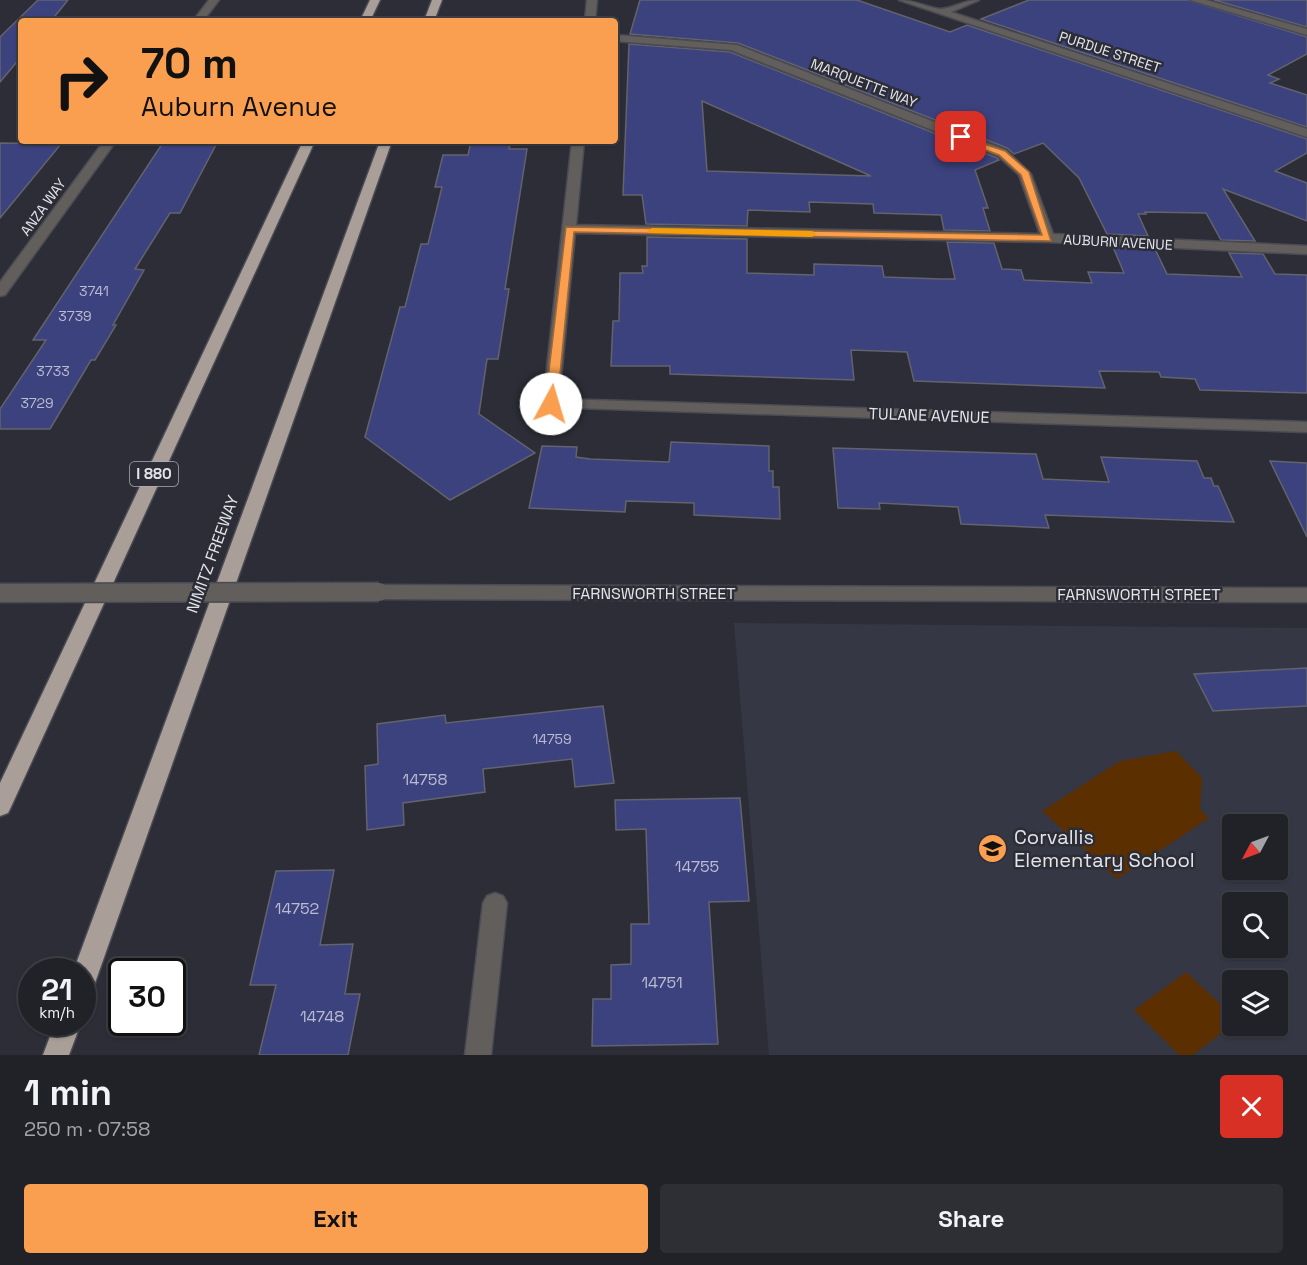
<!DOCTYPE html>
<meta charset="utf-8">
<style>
:root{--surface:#212228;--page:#2d2f34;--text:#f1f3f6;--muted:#a2a4a8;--line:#3e3f45;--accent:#fa9f4f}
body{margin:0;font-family:"Space Grotesk",sans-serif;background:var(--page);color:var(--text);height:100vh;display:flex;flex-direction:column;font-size:22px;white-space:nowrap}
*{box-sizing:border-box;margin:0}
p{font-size:20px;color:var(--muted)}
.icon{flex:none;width:33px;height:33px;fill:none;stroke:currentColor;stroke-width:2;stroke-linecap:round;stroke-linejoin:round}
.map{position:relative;height:1055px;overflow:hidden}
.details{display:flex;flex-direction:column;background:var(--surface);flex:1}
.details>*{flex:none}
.guide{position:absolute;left:18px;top:18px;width:600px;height:126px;border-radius:6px;box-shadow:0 2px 4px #0004,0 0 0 2px var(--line);background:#fa9f4f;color:#111;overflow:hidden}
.needle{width:39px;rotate:229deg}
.tools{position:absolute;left:1222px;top:814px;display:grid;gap:12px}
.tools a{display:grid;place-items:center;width:66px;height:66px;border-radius:6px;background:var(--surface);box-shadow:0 2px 4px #0004,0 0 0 2px var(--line);font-size:30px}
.speed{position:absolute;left:18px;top:958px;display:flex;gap:12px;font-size:30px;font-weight:700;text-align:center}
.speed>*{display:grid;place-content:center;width:78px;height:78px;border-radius:50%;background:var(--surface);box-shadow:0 2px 4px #0004,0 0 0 2px var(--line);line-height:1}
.speed small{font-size:15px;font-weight:400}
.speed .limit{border:3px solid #111;border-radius:9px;background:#fff;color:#111}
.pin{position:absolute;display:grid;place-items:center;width:51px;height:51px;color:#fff;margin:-26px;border-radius:12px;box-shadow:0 3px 9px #0006}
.me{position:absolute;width:66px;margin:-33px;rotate:6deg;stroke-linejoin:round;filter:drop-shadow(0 0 4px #0008)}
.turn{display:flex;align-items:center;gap:21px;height:126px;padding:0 24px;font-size:27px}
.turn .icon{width:78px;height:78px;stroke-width:2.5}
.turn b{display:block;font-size:42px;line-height:51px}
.round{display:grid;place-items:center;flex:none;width:63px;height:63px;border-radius:6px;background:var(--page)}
.overview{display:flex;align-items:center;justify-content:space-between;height:102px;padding:0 24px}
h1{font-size:36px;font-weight:700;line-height:45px}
.cta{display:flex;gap:12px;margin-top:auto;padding:12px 24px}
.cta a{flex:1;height:69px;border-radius:6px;background:var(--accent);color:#111;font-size:24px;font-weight:700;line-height:69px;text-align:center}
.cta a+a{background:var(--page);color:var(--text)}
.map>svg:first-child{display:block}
.built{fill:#353744;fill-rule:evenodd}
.green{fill:#5c2f00}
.building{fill:#3c427e;stroke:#62636d;stroke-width:1.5;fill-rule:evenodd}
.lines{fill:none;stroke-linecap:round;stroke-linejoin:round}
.minor-casing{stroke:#494a53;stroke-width:3}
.highway-casing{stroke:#494a53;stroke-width:3}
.minor{fill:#625e5b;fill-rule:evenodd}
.highway{fill:#a99f98;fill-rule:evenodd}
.minor-bridge-casing{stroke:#494a53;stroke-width:21;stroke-linecap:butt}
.minor-bridge{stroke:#625e5b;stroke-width:18}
.route{fill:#fa9f4f;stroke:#a26733;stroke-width:1.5}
.slow{fill:#f59e0b}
.labels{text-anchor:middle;stroke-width:5;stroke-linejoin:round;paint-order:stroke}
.far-street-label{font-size:14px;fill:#e4e5eb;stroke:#2c2d36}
.number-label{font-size:14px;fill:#babcd0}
.shield{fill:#2c2d36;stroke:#adaeb5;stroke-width:1.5}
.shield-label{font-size:15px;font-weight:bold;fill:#e4e5eb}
.street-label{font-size:16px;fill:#e4e5eb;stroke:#2c2d36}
.near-number-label{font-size:16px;fill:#babcd0}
.near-poi-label{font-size:20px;fill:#e4e5eb;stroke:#2c2d36;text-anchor:start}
</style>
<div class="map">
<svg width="1307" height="1055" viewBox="0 0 1307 1055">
<rect width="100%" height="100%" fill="#2c2d36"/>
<path class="built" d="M734,623L1307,628V1055H769ZM1233,825H1278V870H1233ZM1233,903H1278V948H1233ZM1233,981H1278V1026H1233Z"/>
<g class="green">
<path d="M1176,751L1202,778L1200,809L1209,818L1117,879L1042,811L1120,761Z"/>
<path d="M1186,972L1233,1016V1024L1193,1055H1179L1134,1010Z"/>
</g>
<g class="building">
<path d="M38,0H68L51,21H21V57L0,82V37Z"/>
<path d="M640,0H857L950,32L967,25L1307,139V153L1275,171L1307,183V221L1223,189L1255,241L1221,240L1206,213L1145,212L1146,214H1138L1148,236L1107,234L1079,178L1043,143L1014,154L1007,148L738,43L630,34Z"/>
<path d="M1029,0H1188L1307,37V54L1268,75L1279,79L1270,83L1307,95V127L981,19Z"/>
<path d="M1214,0H1307V27Z"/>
<path d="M629,44L730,52L997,158L999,160L975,170L988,208H983L990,231L944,230L941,215L874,213L873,204L809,202L810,212L748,210L747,226L646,224L642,195H623ZM702,101L871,176L707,171Z"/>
<path d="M164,141H218L180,213H170L135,269L144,270L113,325H116L95,360H91L50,429H0V409L46,340H33Z"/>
<path d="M471,141H511L509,149H527L505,289H509L498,359H487L479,414L535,453L450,500L365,437L400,307H405L421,244H428L442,187H435L443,155H468Z"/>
<path d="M0,143L61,144L0,218Z"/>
<path d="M647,237L747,239V273L814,275V264L882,266L884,277L941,279H955L947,242L994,243L1002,269L1021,270L1024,280L1092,283L1088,272L1124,273L1113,247L1155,249L1167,274L1242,277L1229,253L1263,254L1275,274L1307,275V393L1200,390L1195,379L1161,377L1159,372L1099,371L1105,388L914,381L907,352L851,350L854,380L670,374V366H611L613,321H619L620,273H643L642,266H647Z"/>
<path d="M671,442L769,446V471H773V487H779L780,519L694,515V503L626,501L625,512L529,508L542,446L577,447L576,457L590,459L669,462Z"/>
<path d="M833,448L1036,454L1043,479L1109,482L1101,457L1197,461L1204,478H1211L1214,486H1218L1234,522L1045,515L1049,528L961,524L958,507L879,503L880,509L838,508Z"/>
<path d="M1270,461L1307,463V537Z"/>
<path d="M1307,668V706L1213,711L1194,674Z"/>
<path d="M603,706L614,783L575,787L572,759L483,769L485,792L403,803L404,825L367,830L365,766L378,764L377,724L445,715L446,723Z"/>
<path d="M740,798L749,901L709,902L718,1044L592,1046L593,999H611V965L631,964V924H649L646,829L616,830L615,800Z"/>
<path d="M334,870L320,945L353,944L345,994H360L348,1055H259L276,985H250L276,871Z"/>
</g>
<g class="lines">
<defs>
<g id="minor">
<path d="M209,0H219L203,21H193Z"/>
<path d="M587,0H597L595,21H585Z"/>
<path d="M899,0C914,0 932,9 941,9C954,8 964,0 979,0L951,12L1307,129V137Z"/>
<path d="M1190,0H1206L1307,29V35Z"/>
<path d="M615,35L737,45L1006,150L1031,174L1053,234L1307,246V254L1048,242L575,233L559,399L1307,422V432L545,407L543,404L572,141H584L576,225L1040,234L1019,175L998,156L731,50L615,41Z"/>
<path d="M104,141H116L5,295L0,296V282Z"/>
<path d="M379,585L1307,588V602L379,599L372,597L369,592L372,587Z"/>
<path d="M495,893L503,896L507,903L491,1055H465L483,903L487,896Z"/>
</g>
<g id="highway">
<path d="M370,0H380L370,21H360Z"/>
<path d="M432,0H442L434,21H424Z"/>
<path d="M303,141H315L11,807L8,813L0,816V783Z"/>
<path d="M380,141H392L95,983L91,991L82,994V972H73Z"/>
<path d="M55,1023H81L69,1055H43Z"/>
</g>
</defs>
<use href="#minor" class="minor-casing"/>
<use href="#highway" class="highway-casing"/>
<use href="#minor" class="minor"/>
<use href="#highway" class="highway"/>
<defs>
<path id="minor-bridge" d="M0,593L379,592"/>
</defs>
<use href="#minor-bridge" class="minor-bridge-casing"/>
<use href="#minor-bridge" class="minor-bridge"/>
</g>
<path class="route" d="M957,135L1005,151L1029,172L1051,241L574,232L557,404L551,407L545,404L566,227L1042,235L1021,175L999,155L957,139Z"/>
<path class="slow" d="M652,228L812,231L817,234L812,237L649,233L647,231Z"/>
<defs>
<symbol id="school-disc" viewBox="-11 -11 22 22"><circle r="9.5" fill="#fa9f4f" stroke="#2c2d36"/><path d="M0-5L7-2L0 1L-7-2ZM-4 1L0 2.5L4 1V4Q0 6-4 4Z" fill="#111"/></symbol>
</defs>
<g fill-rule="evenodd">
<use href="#school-disc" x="976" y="832" width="33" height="33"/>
</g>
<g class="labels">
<g class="far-street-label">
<text transform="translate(1110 52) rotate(18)" y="5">PURDUE STREET</text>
<text transform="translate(864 83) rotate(21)" y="5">MARQUETTE WAY</text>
<text transform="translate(43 207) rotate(-54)" y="5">ANZA WAY</text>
<text transform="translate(1118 242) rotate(3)" y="5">AUBURN AVENUE</text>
</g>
<g class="number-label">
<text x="94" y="296">3741</text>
<text x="75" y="321">3739</text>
<text x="53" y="376">3733</text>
<text x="37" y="408">3729</text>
<text x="552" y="744">14759</text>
</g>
<rect class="shield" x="130" y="462" width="48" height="24" rx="4.5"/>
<g class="shield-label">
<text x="154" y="479">I 880</text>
</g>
<g class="street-label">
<text transform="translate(929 415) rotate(2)" y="6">TULANE AVENUE</text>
<text transform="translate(212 554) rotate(-70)" y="6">NIMITZ FREEWAY</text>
<text x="654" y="599">FARNSWORTH STREET</text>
<text x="1139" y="600">FARNSWORTH STREET</text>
</g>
<g class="near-number-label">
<text x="425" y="785">14758</text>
<text x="697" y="872">14755</text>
<text x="297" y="914">14752</text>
<text x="662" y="988">14751</text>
<text x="322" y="1022">14748</text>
</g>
<g class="near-poi-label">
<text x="1014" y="844">Corvallis<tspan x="1014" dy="23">Elementary School</tspan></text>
</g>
</g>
</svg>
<div class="tools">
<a><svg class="needle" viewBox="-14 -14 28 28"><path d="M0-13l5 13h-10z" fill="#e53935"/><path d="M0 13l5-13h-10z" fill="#a2a4a8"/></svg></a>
<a><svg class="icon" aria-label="search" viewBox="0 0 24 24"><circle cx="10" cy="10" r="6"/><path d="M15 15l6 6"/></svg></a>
<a><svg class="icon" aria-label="layers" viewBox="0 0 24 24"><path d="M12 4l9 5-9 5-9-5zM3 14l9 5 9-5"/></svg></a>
</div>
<div class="speed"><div>21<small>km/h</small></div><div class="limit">30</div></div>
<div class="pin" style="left:961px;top:137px;background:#d93025"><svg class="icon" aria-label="arrive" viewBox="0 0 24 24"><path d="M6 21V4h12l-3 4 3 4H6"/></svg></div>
<svg class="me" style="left:551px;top:404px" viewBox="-20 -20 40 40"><circle r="19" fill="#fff"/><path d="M0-13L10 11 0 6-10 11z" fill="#fa9f4f"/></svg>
<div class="guide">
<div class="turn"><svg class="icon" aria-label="right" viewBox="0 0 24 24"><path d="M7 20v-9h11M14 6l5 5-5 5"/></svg><div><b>70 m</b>Auburn Avenue</div></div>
</div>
</div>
<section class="details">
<div class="overview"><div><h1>1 min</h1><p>250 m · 07:58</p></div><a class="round" style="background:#d93025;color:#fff"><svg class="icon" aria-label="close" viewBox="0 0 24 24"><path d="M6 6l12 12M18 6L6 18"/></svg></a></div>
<div class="cta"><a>Exit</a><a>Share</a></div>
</section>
